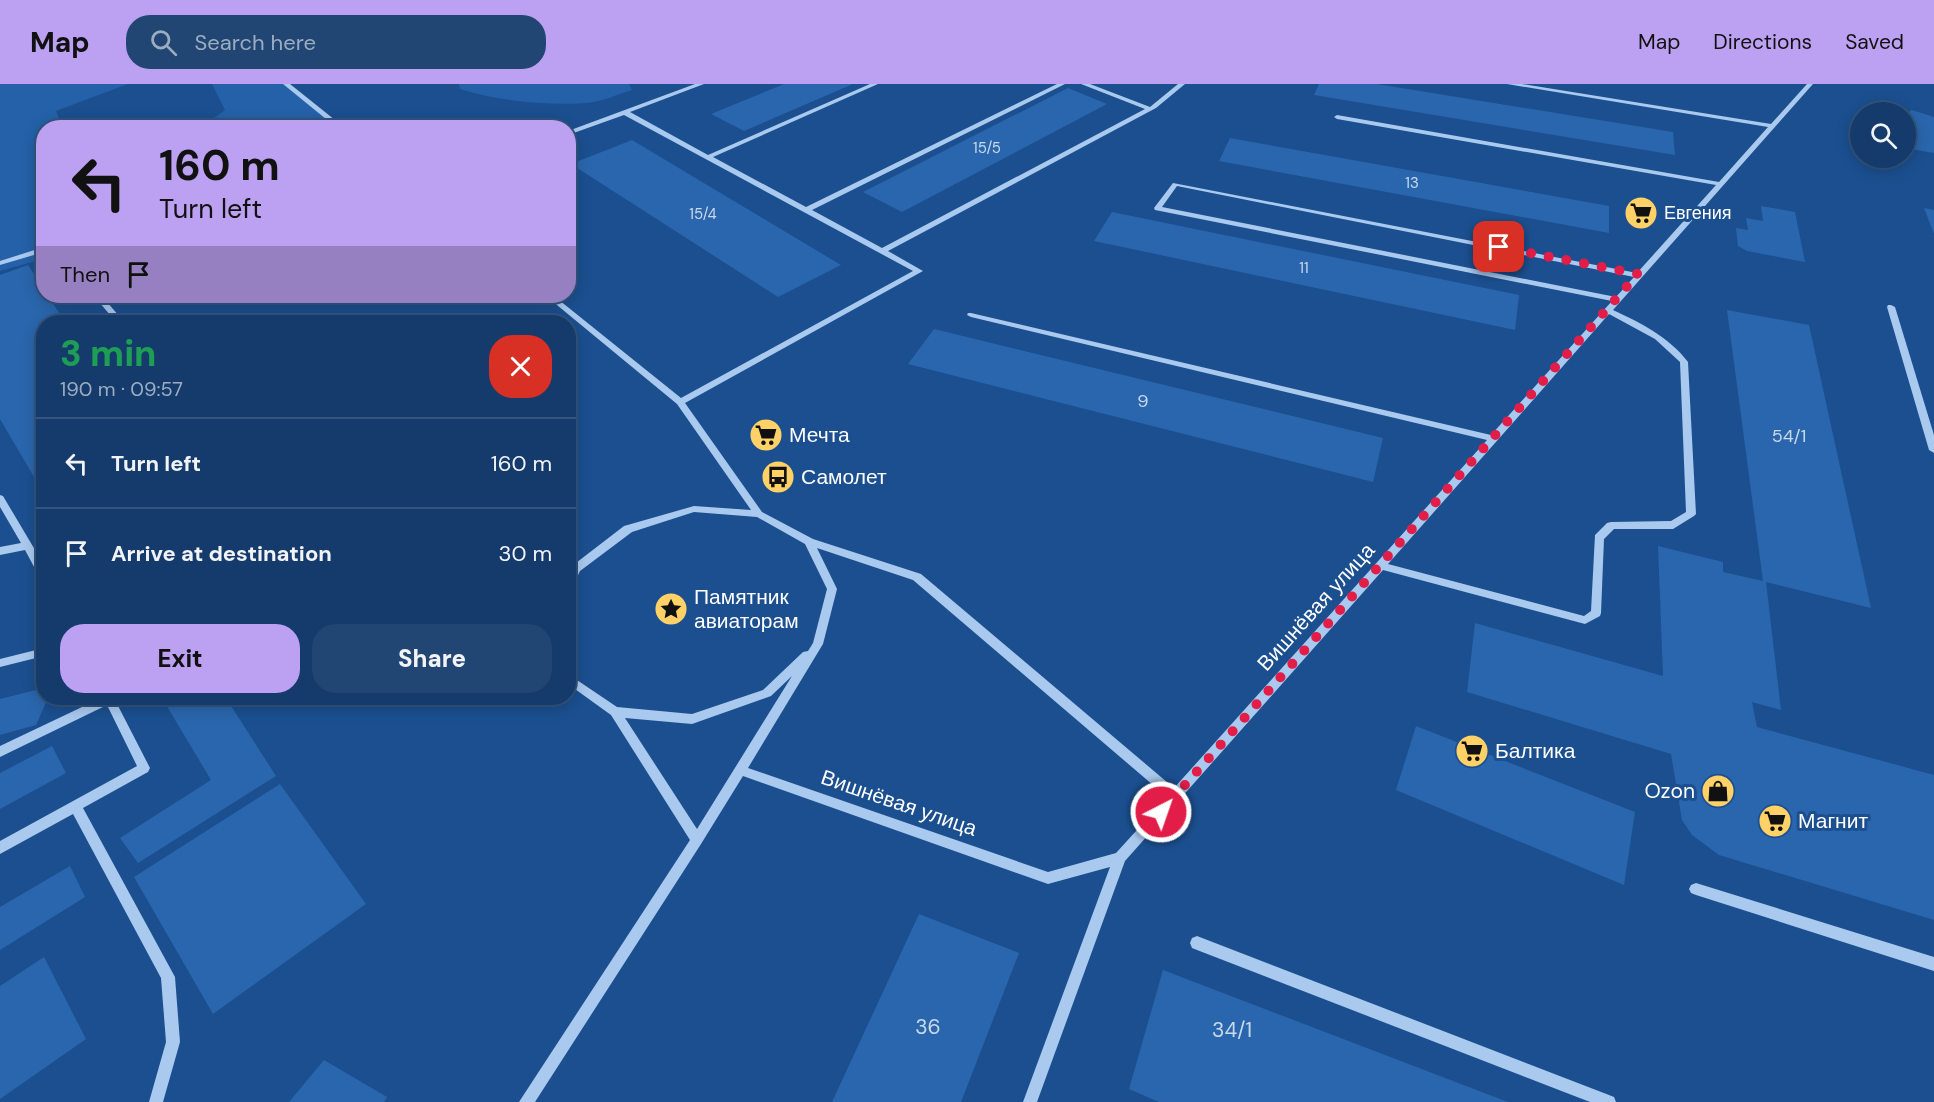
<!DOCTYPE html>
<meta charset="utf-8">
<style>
:root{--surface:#143b6b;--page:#214673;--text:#f1f3f6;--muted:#9dadc1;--line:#33557e;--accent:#bca0f2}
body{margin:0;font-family:"DM Sans",sans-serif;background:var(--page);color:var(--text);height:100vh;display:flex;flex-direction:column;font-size:22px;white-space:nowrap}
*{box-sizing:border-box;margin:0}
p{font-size:20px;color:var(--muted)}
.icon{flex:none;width:33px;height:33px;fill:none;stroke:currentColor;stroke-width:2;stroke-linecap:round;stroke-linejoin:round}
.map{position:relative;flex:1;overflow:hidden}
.drawer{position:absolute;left:36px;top:231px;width:540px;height:390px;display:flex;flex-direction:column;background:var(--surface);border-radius:24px;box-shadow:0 3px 15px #0003,0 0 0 2px var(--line)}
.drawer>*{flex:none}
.hud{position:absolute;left:36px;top:36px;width:540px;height:183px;border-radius:24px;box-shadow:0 3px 15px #0003,0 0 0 2px var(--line);background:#bca0f2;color:#111;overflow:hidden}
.buttons{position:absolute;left:1850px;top:18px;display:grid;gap:12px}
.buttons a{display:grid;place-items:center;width:66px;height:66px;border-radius:50%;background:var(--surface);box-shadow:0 3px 15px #0003,0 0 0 2px var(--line);font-size:30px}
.pin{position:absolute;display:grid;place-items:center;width:51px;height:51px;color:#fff;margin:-26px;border-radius:12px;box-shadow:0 3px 9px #0006}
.me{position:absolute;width:66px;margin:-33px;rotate:41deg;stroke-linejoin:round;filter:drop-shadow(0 0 4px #0008)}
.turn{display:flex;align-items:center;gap:21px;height:126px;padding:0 24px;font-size:27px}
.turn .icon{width:78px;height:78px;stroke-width:2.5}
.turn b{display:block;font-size:42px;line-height:51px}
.then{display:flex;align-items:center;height:57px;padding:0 24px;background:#0003;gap:12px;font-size:22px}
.round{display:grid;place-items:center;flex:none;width:63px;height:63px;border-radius:24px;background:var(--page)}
.overview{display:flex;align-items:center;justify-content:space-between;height:102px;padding:0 24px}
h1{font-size:36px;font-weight:800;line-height:45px;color:#1e9e55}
.primary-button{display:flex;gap:12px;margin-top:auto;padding:12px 24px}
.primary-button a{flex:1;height:69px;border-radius:24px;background:var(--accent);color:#111;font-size:24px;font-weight:800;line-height:69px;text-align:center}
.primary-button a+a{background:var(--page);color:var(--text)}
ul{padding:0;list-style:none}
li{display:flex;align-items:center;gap:18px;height:90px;padding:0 24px;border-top:2px solid var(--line)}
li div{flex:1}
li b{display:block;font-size:22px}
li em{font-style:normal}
header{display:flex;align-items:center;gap:36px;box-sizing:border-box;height:84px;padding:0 30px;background:var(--accent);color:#111}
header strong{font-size:28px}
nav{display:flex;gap:33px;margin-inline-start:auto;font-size:21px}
.search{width:420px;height:54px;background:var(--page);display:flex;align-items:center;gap:15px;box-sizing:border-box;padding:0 21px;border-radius:24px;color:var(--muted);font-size:22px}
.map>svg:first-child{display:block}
.green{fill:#2461a8}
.building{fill:#2a66ad}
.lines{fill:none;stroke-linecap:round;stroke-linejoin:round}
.minor{fill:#a9c9ee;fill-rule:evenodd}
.route{stroke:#e11d48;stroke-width:10;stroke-dasharray:0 18}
.labels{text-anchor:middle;stroke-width:6;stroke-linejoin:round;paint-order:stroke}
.far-number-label{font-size:15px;fill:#cad9ea}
.far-poi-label{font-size:18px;fill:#fff;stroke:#1b4f8f;text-anchor:start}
.number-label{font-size:18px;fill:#cad9ea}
.poi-label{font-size:21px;fill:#fff;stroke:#1b4f8f;text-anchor:start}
.street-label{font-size:21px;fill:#fff;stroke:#1b4f8f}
.near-number-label{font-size:21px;fill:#cad9ea}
</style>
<header>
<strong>Map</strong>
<div class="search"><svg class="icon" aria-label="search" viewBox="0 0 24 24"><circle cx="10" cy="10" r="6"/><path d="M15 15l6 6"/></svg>Search here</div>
<nav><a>Map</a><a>Directions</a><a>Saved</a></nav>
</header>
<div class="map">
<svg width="1934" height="1018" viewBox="0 0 1934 1018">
<rect width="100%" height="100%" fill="#1b4f8f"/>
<g class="green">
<path d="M0,0H128L56,27L62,43L44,44L43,175L0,187Z"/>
<path d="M212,0H286L336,39L325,44H200L225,26Z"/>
<path d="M459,0H629L632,6C618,10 602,18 587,19C546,22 499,17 460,5Z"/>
</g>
<g class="building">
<path d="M784,0H853L744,47L711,30Z"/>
<path d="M1319,0H1377L1673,48L1675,71L1314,11Z"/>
<path d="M1068,4L1107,20L902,128L863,108Z"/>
<path d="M1912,26L1934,33V69L1905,64V30Z"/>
<path d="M1230,54L1609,122V149L1219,77Z"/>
<path d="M632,56L841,181L778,213L571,80Z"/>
<path d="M1761,122L1795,128L1805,178L1747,167L1738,162L1736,144L1748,146L1746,134L1763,137Z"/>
<path d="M1924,124L1934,126V150Z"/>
<path d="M1112,128L1519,211L1515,246L1094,157Z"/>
<path d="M28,181L44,205V212H48L65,238H44V311L36,314L44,326V410L0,335V191Z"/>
<path d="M1727,226L1809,241L1871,524L1766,498L1781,626L1752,618L1757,643L1934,691V836L1719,771L1692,751L1682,736L1671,670L1467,608L1475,539L1663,592L1658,462L1723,478V488L1763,497Z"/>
<path d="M934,245L1383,354L1373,398L908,280Z"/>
<path d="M44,604V614H48L36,641L0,651V615Z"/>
<path d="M162,614H226L276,692L138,779L120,754L211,696Z"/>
<path d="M1416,642L1635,728L1624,801L1396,706Z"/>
<path d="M52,662L66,689L0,725V689Z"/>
<path d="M280,700L366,820L213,930L134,793Z"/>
<path d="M70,782L85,813L0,866V823Z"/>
<path d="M919,830L1019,869L961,1018H832Z"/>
<path d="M44,873L86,955L0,1015V902Z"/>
<path d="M1163,886L1508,1018H1159L1129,1005Z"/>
<path d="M324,976L387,1013L384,1018H289Z"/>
</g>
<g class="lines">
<g class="minor">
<path d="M283,0H290L345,44H337Z"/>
<path d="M695,0H704L630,28L708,71L870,0H878L713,73L806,123L1057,0H1065L812,126L882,164L1145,25L1081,0H1090L1150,23L1178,0H1185L1156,24L888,167L923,187L685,319L762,428L813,455L921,490L1174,704L1487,356L971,233L967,231L968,229H971L1491,351L1612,217L1155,126L1154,124L1173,99L1637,189L1716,101L1337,35L1334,33L1337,31L1719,98L1768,43L1507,0H1522L1771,40L1807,0H1813L1613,226C1641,239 1669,253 1688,278L1696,430L1694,432L1673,445H1614L1604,455L1601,529L1600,532L1585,540L1383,486L1125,777L1037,1018H1023L1110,783L1048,800L743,692L701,760L535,1018H519L690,756L611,631L568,600V590L617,623L692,630L763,606L803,568L808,567L813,559L827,505L805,460L757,433L694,428L632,448L580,487L572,504L568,505V490L572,482L624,442L694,422L751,426L677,320L546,212H554L681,314L913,187L624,31L568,51V47ZM1177,102L1634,193L1616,213L1162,123ZM1609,230L1655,255L1680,278L1686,428L1671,437L1611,438L1607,439L1595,451L1591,527L1584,532L1388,480ZM817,464L913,496L1167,713L1116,769L1048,788L748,684L823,560L837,505ZM792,592L697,745L625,634L692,640L771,612Z"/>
<path d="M44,163V168L0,181V177Z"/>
<path d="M94,212H102L124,238H116Z"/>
<path d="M1888,221H1891L1895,223L1934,351V369L1929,366L1887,223Z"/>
<path d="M0,411L3,412L44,481V495L40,494L25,466L0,471V463L21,459L0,423Z"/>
<path d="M44,564V572L0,583V575Z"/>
<path d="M101,614H114L150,684L148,688L83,724L175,893L180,958L163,1018H149L166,958L161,894L73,730L0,770V757L137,682L107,621L0,673V662Z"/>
<path d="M1696,799L1934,873V887L1696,811L1691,809L1689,805L1691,801Z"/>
<path d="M1197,852L1609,1011L1614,1013L1616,1018H1590L1197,866L1192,864L1190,859L1192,854Z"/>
</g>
</g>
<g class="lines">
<path class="route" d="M1161,728L1638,190L1499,163"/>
</g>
<defs>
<symbol id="supermarket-disc" viewBox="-11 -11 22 22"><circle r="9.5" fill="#ffd166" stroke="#1b4f8f"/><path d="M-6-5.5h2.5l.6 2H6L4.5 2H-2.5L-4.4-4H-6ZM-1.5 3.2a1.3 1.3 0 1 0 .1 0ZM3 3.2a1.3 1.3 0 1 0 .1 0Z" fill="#111"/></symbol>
<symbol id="bus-disc" viewBox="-11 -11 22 22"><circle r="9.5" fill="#ffd166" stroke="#1b4f8f"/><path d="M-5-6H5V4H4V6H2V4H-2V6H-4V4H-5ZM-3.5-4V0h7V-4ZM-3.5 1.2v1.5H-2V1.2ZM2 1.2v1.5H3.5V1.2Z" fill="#111"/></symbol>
<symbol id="sight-disc" viewBox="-11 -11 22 22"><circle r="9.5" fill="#ffd166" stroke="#1b4f8f"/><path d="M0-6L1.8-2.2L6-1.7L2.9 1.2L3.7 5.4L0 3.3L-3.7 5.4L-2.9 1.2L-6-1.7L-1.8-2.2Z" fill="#111"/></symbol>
<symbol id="shop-disc" viewBox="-11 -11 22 22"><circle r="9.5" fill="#ffd166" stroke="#1b4f8f"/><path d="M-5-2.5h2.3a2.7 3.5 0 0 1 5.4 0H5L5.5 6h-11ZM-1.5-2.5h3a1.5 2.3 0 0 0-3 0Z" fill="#111"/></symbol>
</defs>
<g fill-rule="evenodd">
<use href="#supermarket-disc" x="1622" y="110" width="38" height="38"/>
<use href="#supermarket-disc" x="747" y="332" width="38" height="38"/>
<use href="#bus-disc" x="759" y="374" width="38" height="38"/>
<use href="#sight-disc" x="652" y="506" width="38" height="38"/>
<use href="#supermarket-disc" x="1453" y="648" width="38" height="38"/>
<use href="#shop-disc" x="1699" y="688" width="38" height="38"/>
<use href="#supermarket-disc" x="1756" y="718" width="38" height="38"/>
</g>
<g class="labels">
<g class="far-number-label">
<text x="987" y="69">15/5</text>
<text x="1412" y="104">13</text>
<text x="703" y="135">15/4</text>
<text x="1304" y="189">11</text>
</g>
<g class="far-poi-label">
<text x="1664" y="135">Евгения</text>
</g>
<g class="number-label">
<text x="1143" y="323">9</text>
<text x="1789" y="358">54/1</text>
</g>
<g class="poi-label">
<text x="789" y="358">Мечта</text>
<text x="801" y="400">Самолет</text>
<text x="694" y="520">Памятник<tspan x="694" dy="24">авиаторам</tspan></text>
<text x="1495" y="674">Балтика</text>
<text x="1695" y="714" text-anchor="end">Ozon</text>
<text x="1798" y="744">Магнит</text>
</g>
<g class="street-label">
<text transform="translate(1316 523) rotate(-48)" y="7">Вишнёвая улица</text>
<text transform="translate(899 719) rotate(19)" y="7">Вишнёвая улица</text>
</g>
<g class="near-number-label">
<text x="928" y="950">36</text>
<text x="1232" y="953">34/1</text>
</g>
</g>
</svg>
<div class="buttons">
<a><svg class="icon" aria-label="search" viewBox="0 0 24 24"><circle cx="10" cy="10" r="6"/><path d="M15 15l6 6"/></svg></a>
</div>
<div class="pin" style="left:1499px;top:163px;background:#d93025"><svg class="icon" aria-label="arrive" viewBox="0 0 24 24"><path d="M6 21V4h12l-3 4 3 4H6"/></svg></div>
<svg class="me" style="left:1161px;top:728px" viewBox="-20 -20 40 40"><circle r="17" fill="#e11d48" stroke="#fff" stroke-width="3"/><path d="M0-11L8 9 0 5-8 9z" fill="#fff"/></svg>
<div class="hud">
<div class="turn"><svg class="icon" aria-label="left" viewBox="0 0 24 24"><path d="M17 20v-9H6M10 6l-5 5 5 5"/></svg><div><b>160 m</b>Turn left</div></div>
<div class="then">Then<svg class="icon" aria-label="arrive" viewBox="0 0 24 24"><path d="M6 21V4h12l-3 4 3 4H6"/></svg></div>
</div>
<section class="drawer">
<div class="overview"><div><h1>3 min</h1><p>190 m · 09:57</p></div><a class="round" style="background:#d93025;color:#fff"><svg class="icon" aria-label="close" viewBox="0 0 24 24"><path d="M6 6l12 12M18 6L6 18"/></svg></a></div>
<ul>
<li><svg class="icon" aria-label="left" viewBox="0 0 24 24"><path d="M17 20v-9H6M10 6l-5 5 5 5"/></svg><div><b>Turn left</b></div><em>160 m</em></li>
<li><svg class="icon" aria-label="arrive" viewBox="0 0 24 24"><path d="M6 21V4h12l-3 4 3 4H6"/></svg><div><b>Arrive at destination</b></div><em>30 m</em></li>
</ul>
<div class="primary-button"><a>Exit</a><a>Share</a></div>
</section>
</div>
